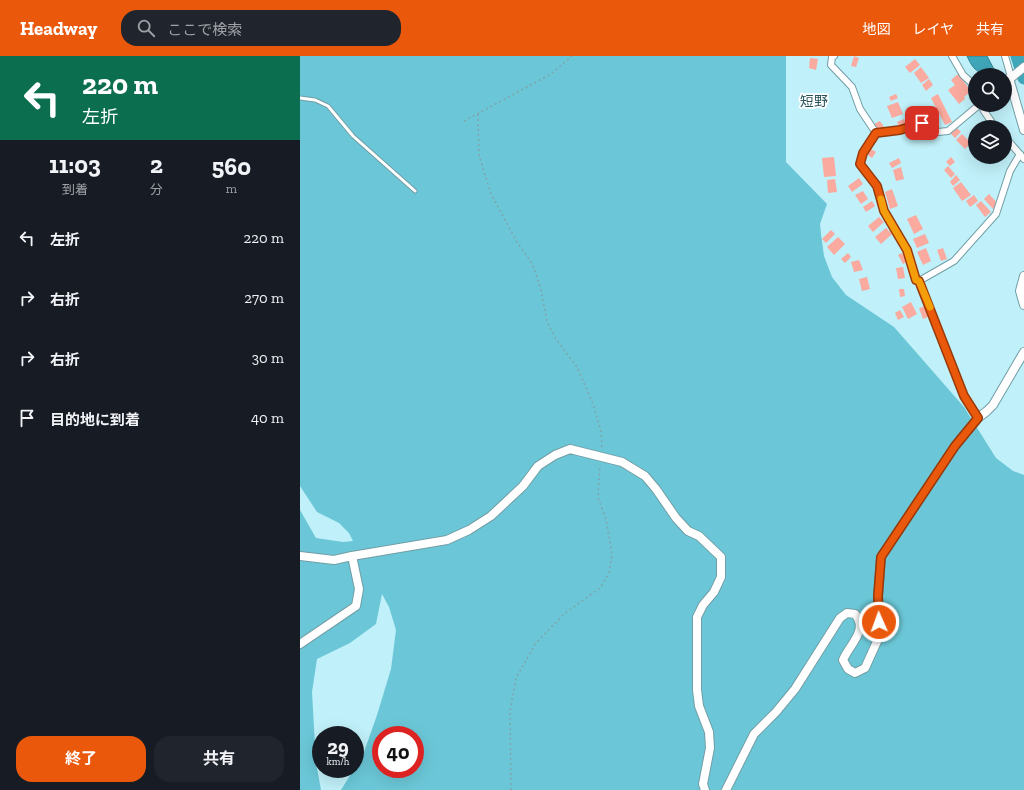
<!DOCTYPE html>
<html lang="ja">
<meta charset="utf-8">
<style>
:root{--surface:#171b24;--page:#20242c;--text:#f1f3f6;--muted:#9ea1a6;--accent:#ea580c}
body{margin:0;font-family:"Zilla Slab","Noto Sans JP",serif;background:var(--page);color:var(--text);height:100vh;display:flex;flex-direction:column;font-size:15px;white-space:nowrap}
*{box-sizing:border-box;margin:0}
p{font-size:13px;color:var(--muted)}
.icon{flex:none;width:22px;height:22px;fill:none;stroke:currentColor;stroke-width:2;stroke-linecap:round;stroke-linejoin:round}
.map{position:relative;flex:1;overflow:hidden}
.details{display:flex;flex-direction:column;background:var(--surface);width:300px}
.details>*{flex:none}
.top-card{background:#0b6e4f;color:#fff;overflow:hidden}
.fabs{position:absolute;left:668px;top:12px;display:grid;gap:8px}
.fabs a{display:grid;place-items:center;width:44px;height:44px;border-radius:50%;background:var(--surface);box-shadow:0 4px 16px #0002;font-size:20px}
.speed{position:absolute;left:12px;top:670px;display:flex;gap:8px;font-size:20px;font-weight:700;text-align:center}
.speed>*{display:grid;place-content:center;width:52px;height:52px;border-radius:50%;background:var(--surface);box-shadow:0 4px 16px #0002;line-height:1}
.speed small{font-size:10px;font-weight:400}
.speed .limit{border:6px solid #d22;background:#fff;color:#111}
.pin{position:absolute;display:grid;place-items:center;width:34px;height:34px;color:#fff;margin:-17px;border-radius:8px;box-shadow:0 2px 6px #0006}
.me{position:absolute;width:44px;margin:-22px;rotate:358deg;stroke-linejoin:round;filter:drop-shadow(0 0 3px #0008)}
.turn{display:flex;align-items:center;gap:14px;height:84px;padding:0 16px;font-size:18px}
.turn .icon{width:52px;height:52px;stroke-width:2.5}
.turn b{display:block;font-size:28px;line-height:34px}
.eta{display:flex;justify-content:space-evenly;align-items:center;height:68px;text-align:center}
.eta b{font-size:24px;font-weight:700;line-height:28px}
.action{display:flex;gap:8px;margin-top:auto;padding:8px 16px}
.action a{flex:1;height:46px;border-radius:16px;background:var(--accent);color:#fff;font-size:16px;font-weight:700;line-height:46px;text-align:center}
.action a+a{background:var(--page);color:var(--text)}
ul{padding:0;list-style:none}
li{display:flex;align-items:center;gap:12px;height:60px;padding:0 16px}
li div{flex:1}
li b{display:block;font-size:15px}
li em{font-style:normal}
header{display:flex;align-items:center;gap:24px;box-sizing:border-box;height:56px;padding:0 20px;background:var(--accent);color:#fff}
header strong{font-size:19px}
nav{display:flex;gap:22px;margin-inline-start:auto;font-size:14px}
.search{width:280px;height:36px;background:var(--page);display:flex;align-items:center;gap:10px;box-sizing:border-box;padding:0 14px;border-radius:16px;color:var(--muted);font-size:15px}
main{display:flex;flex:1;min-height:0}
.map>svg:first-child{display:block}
.green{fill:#6bc7d7;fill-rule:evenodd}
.water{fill:#3fa7b9;stroke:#358491}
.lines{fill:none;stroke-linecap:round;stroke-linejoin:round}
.river{stroke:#3fa7b9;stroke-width:13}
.building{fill:#faaa9f}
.service-casing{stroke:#719ea6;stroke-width:5}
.minor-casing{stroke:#719ea6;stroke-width:8}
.tertiary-casing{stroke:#719ea6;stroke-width:10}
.path{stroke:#7fa4aa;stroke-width:1.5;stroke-dasharray:2 3;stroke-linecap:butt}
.service{stroke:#fff;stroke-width:3}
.minor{stroke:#fff;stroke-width:6}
.tertiary{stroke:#fff;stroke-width:8}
.route-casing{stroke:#983908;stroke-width:10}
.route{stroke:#ea580c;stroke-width:7}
.slow{stroke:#f59e0b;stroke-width:7}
.labels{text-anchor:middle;stroke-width:3.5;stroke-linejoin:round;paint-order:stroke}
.quarter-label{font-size:14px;fill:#265259;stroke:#fff}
</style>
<header>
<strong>Headway</strong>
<div class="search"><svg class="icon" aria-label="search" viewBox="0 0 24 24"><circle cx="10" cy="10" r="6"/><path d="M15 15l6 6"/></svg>ここで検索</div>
<nav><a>地図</a><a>レイヤ</a><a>共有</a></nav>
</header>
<main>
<section class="details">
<div class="top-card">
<div class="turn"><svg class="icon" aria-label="left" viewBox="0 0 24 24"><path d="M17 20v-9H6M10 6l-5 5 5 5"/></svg><div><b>220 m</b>左折</div></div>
</div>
<div class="eta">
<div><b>11:03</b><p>到着</p></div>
<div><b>2</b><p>分</p></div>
<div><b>560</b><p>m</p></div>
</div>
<ul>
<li><svg class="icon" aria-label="left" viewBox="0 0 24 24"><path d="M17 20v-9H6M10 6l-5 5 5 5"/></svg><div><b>左折</b></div><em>220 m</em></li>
<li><svg class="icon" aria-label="right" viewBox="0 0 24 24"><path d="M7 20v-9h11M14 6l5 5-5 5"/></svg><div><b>右折</b></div><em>270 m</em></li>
<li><svg class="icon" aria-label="right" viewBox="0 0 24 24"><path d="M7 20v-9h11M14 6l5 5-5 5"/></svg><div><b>右折</b></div><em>30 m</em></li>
<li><svg class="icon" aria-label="arrive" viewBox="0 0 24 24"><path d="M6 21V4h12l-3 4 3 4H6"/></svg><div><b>目的地に到着</b></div><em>40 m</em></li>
</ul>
<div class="action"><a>終了</a><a>共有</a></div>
</section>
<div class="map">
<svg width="724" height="734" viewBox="0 0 724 734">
<rect width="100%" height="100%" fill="#c0f0f9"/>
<path class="green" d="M0,0H486V106L527,148L520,168L521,178L524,200L532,221L546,239L594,271L664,351L696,402L713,415L724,419V734H41L54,713H55L64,696L77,659L91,613L96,574L89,551L82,538L76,568L50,587L17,603L12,636L16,707L21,734H0V454L16,482L43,486L53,485L49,477L39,467L17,456L0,430ZM81,679H115V713H81Z"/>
<path class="water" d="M667,0H687L697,19C680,19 674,16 667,0Z"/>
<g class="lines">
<path class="river" d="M717,0L724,22"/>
</g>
<g class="building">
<path d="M554,0L559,2L556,11L551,10Z"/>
<path d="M510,2L518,3L516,14L509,12Z"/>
<path d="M615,3L620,9L610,17L605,11Z"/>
<path d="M621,11L629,22L621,27L614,17Z"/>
<path d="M658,18L671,35L664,41L665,43L659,48L648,34L655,29L651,24Z"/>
<path d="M629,23L633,29L626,35L622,29Z"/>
<path d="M596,38L598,42L591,45L589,41Z"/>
<path d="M638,38L652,66L645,69L631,42Z"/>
<path d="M598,46L603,58L592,62L587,50Z"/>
<path d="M604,63L606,68L599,71L597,66Z"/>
<path d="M580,65L584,71L578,75L574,68Z"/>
<path d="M655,70L661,76L655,82L650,77Z"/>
<path d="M662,78L671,87L665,93L656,84Z"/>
<path d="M569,92L576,96L572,102L565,97Z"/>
<path d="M534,101L536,120L524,121L522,102Z"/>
<path d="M651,101L655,106L650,110L646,106Z"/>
<path d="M599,102L601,107L592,112L589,107Z"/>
<path d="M648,110L655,118L651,122L644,114Z"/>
<path d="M601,111L604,123L596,125L593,114Z"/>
<path d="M656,119L660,124L653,130L650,126Z"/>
<path d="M559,122L563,128L552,136L548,130Z"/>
<path d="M535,123L537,136L528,137L527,124Z"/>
<path d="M661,126L671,139L662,145L653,132Z"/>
<path d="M592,133L598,150L590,153L585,136Z"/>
<path d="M563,135L568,143L561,148L555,139Z"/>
<path d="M689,138L698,148L693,153L684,143Z"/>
<path d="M674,139L678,145L670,151L666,145Z"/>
<path d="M572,145L575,150L566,156L563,151Z"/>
<path d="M681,145L691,156L685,161L676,149Z"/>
<path d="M616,159L623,173L614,178L607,163Z"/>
<path d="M579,161L584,166L573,176L568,170Z"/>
<path d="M586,172L592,178L581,188L575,181Z"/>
<path d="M531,174L535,178L526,187L522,183Z"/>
<path d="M625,178L629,187L617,192L613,183Z"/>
<path d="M538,181L545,188L534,199L527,191Z"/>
<path d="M626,192L631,205L623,209L617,196Z"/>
<path d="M643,192L647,203L641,205L637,194Z"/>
<path d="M548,197L551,201L545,207L541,203Z"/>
<path d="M602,197L607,206L603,208L598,199Z"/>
<path d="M559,204L563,214L554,216L551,206Z"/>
<path d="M603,211L605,222L598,223L596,212Z"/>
<path d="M567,221L570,233L562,235L559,223Z"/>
<path d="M599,233H604L605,240L600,241Z"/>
<path d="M611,246L617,258L608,263L602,251Z"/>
<path d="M627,250L630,260L623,263L619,252Z"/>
<path d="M600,254L604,261L598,264L595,257Z"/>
</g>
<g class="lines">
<defs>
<path id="service" d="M0,42L15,44L28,50L53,80L115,135"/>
<g id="minor">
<path d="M534,0L532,1L531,9L552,31L560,53L576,77"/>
<path d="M652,0L663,19L675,30"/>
<path d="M705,0L711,21"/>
<path d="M681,49L684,55L695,71"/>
<path d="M576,77L563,97L560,108L577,130L584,155L607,194L616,224L619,225L663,339L678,362"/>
<path d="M576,77L600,74L621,67L638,76L648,75L679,49"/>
<path d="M705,81L724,103"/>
<path d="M619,225L654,205L696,158L710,115L720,98"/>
</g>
<g id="tertiary">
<path d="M709,22L724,74"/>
<path d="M706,26L724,11"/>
<path d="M724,220L720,235L724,249"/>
<path d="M0,500L34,504L52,500L59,533L56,550L0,588"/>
<path d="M52,500L147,484L169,474L191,460L223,430L238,410L255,399L270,393L322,406L345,420L356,433L376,462L388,475L399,480L421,501V521L414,536L403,549L397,561V634L399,650L409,676L410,692L403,728L405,734"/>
<path d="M426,734L454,678L476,656L495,633L540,562L547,557L555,558C569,574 549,589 543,604L548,613L555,617L565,612L580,579L578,541L581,501L655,390L678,362L687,355L693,349L724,296"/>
</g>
</defs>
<use href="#service" class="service-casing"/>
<use href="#minor" class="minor-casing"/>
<use href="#tertiary" class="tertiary-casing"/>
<g class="path">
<path d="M178,58L179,99L191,138L217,186L233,209L241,234L247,266L256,283L277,311L293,348L301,375L302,393"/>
<path d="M164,65L251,18L272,0"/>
<path d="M211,734L210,655L216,622L236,587L264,558L300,532L309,517L312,498L306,463L298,442L300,409"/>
</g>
<use href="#service" class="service"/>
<use href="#minor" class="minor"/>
<use href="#tertiary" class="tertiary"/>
</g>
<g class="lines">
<defs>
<path id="route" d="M579,566L578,540L581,501L655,390L678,362L664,340L619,225L616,224L607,194L584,155L577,130L560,108L563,97L576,77L600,74L622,67"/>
</defs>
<use href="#route" class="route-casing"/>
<use href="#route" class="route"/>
<path class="slow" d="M581,143L584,155L607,194L616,224L619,225L630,251"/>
</g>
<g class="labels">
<g class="quarter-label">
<text x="514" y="50">短野</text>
</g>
</g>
</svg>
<div class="fabs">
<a><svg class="icon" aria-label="search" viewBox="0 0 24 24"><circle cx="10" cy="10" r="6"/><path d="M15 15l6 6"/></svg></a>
<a><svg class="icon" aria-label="layers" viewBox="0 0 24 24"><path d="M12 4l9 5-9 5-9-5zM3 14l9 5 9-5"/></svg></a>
</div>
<div class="speed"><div>29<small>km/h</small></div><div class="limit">40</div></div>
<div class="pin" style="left:622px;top:67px;background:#d93025"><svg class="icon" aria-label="arrive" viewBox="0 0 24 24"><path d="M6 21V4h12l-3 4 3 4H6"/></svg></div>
<svg class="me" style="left:579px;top:566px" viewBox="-20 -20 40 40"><circle r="17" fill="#ea580c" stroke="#fff" stroke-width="3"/><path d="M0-11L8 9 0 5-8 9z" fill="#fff"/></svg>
</div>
</main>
